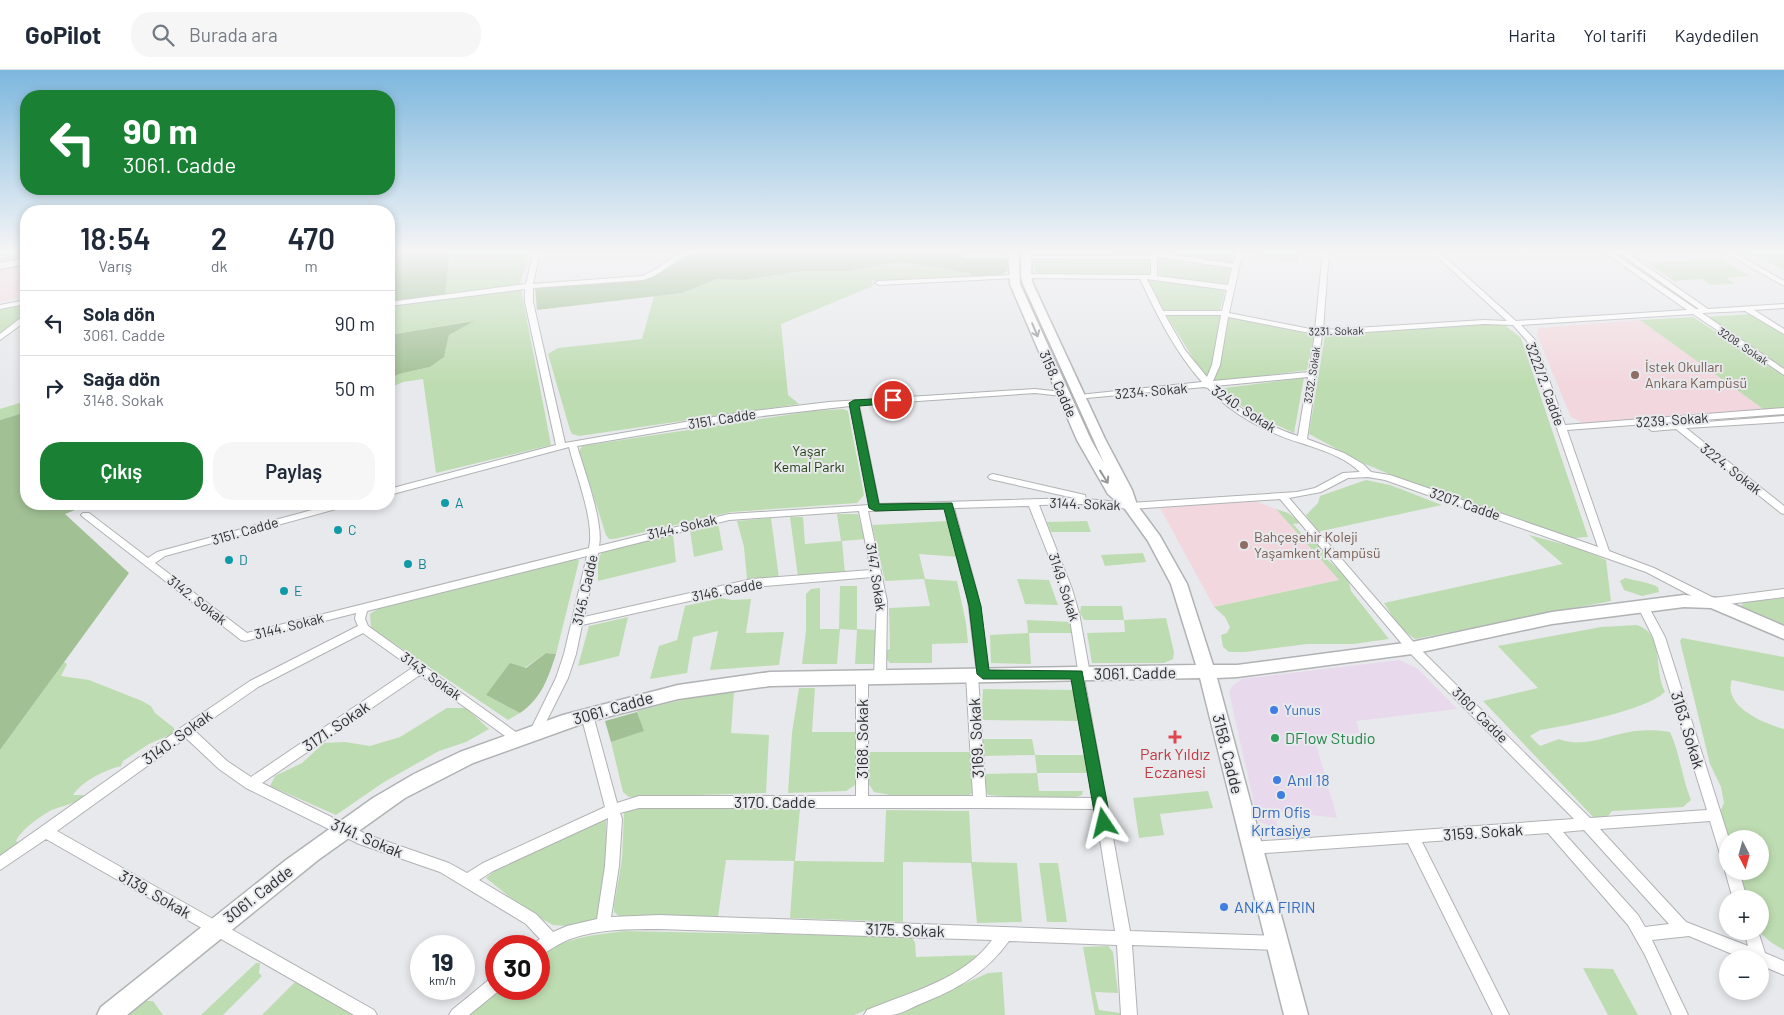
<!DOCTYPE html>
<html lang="tr">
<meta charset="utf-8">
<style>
:root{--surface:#fff;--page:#f6f6f7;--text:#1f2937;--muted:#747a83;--line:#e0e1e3;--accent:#198034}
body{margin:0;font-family:Barlow,sans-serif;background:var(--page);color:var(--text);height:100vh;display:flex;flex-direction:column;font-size:19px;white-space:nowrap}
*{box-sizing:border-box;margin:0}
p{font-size:16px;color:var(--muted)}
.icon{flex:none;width:28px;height:28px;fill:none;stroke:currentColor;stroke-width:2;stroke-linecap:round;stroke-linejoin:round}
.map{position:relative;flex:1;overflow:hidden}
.details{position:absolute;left:20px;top:135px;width:375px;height:305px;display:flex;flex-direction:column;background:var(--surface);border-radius:20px;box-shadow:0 2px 8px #0003}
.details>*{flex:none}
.banner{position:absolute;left:20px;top:20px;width:375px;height:105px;border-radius:20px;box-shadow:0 2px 8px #0003;background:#198034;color:#fff;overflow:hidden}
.needle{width:32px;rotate:174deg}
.fabs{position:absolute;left:1719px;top:760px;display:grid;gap:10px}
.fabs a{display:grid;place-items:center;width:50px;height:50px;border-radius:50%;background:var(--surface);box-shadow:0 2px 8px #0003;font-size:25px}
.speed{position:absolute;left:410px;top:865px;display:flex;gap:10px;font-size:25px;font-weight:700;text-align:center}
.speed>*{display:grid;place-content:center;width:65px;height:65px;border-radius:50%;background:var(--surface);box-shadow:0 2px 8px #0003;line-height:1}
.speed small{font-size:12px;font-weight:400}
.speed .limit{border:8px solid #d22;background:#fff;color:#111}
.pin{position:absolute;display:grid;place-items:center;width:42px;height:42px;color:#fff;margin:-21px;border:2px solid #fff;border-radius:50%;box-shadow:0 1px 5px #0007}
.me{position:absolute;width:55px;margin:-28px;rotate:350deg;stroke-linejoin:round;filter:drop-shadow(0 0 4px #0008)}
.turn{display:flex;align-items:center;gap:18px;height:105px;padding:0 20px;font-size:22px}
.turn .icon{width:65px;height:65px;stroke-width:2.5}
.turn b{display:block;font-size:35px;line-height:42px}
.eta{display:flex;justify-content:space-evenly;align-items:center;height:85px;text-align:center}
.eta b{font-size:30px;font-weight:600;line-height:35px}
.button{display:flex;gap:10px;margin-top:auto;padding:10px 20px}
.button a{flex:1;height:58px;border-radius:20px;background:var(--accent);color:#fff;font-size:20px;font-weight:600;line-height:58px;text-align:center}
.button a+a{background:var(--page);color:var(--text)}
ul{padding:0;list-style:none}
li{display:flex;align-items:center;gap:15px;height:65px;padding:0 20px;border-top:1px solid var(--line)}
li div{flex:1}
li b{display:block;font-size:19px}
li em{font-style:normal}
header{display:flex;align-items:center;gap:30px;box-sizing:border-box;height:70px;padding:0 25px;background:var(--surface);border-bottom:1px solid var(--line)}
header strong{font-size:24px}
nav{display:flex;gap:28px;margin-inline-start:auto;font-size:18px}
.search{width:350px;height:45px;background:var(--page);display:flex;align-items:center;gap:12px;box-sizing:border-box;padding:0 18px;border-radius:20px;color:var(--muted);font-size:19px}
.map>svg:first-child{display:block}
.commercial{fill:#e9d9ec}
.education{fill:#f2d8de}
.green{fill:#bedcb1}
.forest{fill:#a1c094}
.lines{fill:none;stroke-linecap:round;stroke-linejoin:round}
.street-casing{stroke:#b0b2b4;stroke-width:2}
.secondary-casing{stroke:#b0b2b4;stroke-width:3}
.street{fill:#fff;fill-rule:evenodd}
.secondary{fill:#fff;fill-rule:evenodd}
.oneway{stroke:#969798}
.route{fill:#198034;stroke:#105322}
.education-dot{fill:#8d6e63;stroke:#e8e9ec;stroke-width:2}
.culture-dot{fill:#0f9aa8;stroke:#e8e9ec;stroke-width:2}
.shop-dot{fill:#3f7fe0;stroke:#e8e9ec;stroke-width:2}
.health-dot{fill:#e0444e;stroke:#e8e9ec;stroke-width:2}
.leisure-dot{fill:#2e9e5b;stroke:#e8e9ec;stroke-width:2}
.labels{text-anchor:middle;stroke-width:4;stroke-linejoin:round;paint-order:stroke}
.far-street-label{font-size:11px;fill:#2e2f30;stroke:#e8e9ec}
.education-label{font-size:14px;fill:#785e54;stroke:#e8e9ec;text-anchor:start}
.street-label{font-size:14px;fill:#2e2f30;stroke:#e8e9ec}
.park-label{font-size:14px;fill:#1c390c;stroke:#e8e9ec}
.culture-label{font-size:14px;fill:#0d838f;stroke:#e8e9ec;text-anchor:start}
.shop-label{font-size:14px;fill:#366cbe;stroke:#e8e9ec;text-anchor:start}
.near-street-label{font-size:16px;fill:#2e2f30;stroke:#e8e9ec}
.near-leisure-label{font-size:16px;fill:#27864d;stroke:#e8e9ec;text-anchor:start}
.near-health-label{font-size:16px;fill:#be3a42;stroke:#e8e9ec}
.near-shop-label{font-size:16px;fill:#366cbe;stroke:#e8e9ec;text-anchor:start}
</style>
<header>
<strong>GoPilot</strong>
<div class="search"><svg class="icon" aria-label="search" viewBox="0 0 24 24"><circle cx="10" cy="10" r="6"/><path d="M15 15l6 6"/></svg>Burada ara</div>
<nav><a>Harita</a><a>Yol tarifi</a><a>Kaydedilen</a></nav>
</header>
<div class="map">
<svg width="1784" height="945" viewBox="0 0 1784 945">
<rect width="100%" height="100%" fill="#e8e9ec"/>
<path class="commercial" d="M1399,590L1418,599L1457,639L1356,651L1360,663L1314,667L1337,748L1276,741L1277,759L1258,751L1229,622L1232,616L1242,609Z"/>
<g class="education">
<path d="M17,197V202L26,200V226L0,232V200Z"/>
<path d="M1640,250L1766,341L1585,354L1571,347L1537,265L1539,258Z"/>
<path d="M1255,431L1276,439L1339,510L1214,537L1160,438Z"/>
</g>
<g class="green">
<path d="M0,180H26V187L0,192Z"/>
<path d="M450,180H530L520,214L445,225Z"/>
<path d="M1236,180L1233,194L1159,184L1158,181Z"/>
<path d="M1301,180L1298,193L1262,187L1257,180Z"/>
<path d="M1741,180H1784V200C1770,192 1756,188 1741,180Z"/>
<path d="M1607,181H1616L1702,239L1694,240Z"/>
<path d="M1158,187L1232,198L1226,216L1159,207Z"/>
<path d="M1145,189L1151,191L1149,205H1049L1035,202L1034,191Z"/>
<path d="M1721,189L1749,206L1726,208L1735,214L1710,215L1702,209L1674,211L1648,193Z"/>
<path d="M900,192L970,203L972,207L872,211L873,216L781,254L788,325L799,334L579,366L572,364L570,360L548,284L558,278L642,269L654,226L682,223L717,209L744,210L801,201H848Z"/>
<path d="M1151,209L1223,220L1225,221L1220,240L1164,242L1149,211Z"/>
<path d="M521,219L551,375L436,403L423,309L403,312L389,318V309L399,304L430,297L444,287L449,265L472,251L389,265V236Z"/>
<path d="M26,235V245L0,264V240Z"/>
<path d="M1752,244L1784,264V300L1704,247Z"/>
<path d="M1217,245L1314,265L1307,300L1212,313L1206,309L1167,246Z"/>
<path d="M1693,247L1784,306V340L1766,341L1640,250Z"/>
<path d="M1491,253L1506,256L1521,268L1588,467L1574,468L1399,408L1365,394L1309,364L1325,265Z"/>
<path d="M1304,308L1294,363L1255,345L1221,322L1224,318Z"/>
<path d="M26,331V342L0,350V339Z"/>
<path d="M843,339L848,341L864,425L857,433L731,442L614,469H609L606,465L579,381L582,376L813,341Z"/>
<path d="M1366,410L1390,415L1442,435L1317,462L1306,445L1318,433L1320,426Z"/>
<path d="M1276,439L1288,443L1301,453L1293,454L1302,464L1310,462L1327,483L1322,485L1348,508L1351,521L1389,569L1353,574H1307L1245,582H1229L1223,577L1221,565L1227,563L1230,557L1225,547L1214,537L1339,510Z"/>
<path d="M837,444H858L865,469L842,471L845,503L798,507L790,447H803L805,474L841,471Z"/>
<path d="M771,448L779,508L747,509L744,477L737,451Z"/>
<path d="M948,451L959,487L919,484L925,509L957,511L966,553L968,573L932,574V593H890L887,590L886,580L890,579L889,538L930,536L924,509L885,511L872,455Z"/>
<path d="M1087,451L1091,462H1051L1047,452Z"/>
<path d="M718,453L723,480L694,487L690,460Z"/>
<path d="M673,464L676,492L598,511V489L602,482Z"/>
<path d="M1529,465L1581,479L1606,490L1611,531L1415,569L1400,558L1384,533L1563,494Z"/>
<path d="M1143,483L1146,492L1105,496L1101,485Z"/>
<path d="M572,489L579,490L578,495L556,584L546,583L486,625L520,643L508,650L371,558L370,544L379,538Z"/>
<path d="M1625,508C1636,511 1648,512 1658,517L1659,522L1642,526L1624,520L1620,511Z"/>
<path d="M1017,509L1049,510L1058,535L1025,534Z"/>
<path d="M840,516H857V559L877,560L875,594H855L857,560L840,559L837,594H802L806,561V524L811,519L820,518V559H839Z"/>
<path d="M721,528L732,530L751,529L746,563L784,562L779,595L710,600L718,561L693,567L687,603L650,609L659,576L677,570L685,536Z"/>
<path d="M1784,528V555L1741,536L1744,532Z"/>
<path d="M1081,536H1122L1124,550L1166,548L1174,582L1173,589L1164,593H1092L1087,563L1125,562L1124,550H1084L1080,543Z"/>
<path d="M628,547L619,586L578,596L589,556Z"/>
<path d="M1027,550L1071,552L1074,563H1029L1031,594L991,593L990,565L1028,563Z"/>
<path d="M1637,555C1665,564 1653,600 1665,622C1644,641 1570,655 1540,660L1530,666L1540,676L1559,669C1583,679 1611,664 1635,661C1647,660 1658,660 1670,662C1680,684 1682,708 1691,730L1683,737L1612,741L1607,747L1594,748L1483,631L1538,618L1498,576L1601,557Z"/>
<path d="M1682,568L1784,587V621L1732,610C1722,636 1764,654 1784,659V880L1772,873L1760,863V829H1746L1736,801H1760V769H1728L1720,742L1724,733L1721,717L1710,694L1680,571Z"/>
<path d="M64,592L67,594L61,606L89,610L142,631L151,636L155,643L174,658V663L149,674L123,691L121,696C105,700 82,711 73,725H84C75,736 60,735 48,742C38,748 21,760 16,771L21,774L0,790V680Z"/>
<path d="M799,618H815L812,662H857L855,715L846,721L788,723L792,663Z"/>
<path d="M983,619L1074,620L1079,651L981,650Z"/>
<path d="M734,622L731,663L769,665L766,723L629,727L623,722L611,672L643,661L637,641L689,628Z"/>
<path d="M447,638H466L489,659L466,672L439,681L384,712L336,745L270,716L275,706L302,693L324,673L345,672L370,676L400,667Z"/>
<path d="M982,669H1032L1035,685H1084L1088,703H1037L1039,721H1083L1082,725C1057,734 1015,727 988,725L986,721L985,704L1037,703L1035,685L983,686Z"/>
<path d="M865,682H970L972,723L969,725L895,726L874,722L868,713Z"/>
<path d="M1208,721L1213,738L1160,744L1164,765L1139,768L1133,728Z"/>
<path d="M632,737L800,739L795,791L884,792L886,740L969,741L972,792L1017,793L1022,852L977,853L971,793L903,792V852L790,848L794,791L726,790L718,847H620L614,842V836L622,789L624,743Z"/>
<path d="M606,747V794L599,845L593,851L567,856L553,855L527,841L486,808L500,796Z"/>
<path d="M1039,793H1058L1067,852H1047Z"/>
<path d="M625,861L911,867L915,872L916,887L982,885L961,900L939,911L854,945H467L499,919H539V887C564,867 594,865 625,861Z"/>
<path d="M1108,876L1113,882L1118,923L1095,922L1099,940L1120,943V945H1095L1083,877Z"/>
<path d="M256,893H260L259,903L262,906L223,945H201Z"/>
<path d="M1583,898L1613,899L1638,945H1608Z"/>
<path d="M1002,902L1005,945H895L988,903Z"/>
<path d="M295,912L356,945H262Z"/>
<path d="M144,931H153L163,945H121Z"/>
</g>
<g class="forest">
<path d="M450,180L445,225L389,231V180Z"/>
<path d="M696,180H961V186L965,188H1010L1007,201L1001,205L972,207L970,203L900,192L848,201H801L744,210L717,209L682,223L537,240L535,217L641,211L657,205Z"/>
<path d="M474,251L449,265L444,287L430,297L399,304L389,309V265Z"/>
<path d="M26,342V434H90L65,444L129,503L0,680V350Z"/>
<path d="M546,583L556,584C548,608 542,628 520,643L486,625L510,593L526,598Z"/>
<path d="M637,642L644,661L611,672L605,651Z"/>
</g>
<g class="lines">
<defs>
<g id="street">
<path d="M534,180H540L533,214L642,206C660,200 675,180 694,180L654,206L643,210L533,218V232L565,373L737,343L829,332L1035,319L1062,322L1066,324L1062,326L1035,323L859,335L879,434L1074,428L990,409L988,407L990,405L993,404L1085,425L1086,429L1130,433L1297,422L1315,418L1343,403L1360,402C1344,386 1321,380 1301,373C1268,363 1232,345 1208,318L1204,317L1076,329L1075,327L1079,325L1202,312C1175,282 1157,245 1140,209L1026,208L1023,206L1026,204L1151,205V189H1025V187L1027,186L1151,185V180H1157V182L1233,194L1237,180H1243L1229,243L1315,260L1323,180H1329L1323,260L1484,250L1507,251L1430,180H1437L1516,251L1687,240L1601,180H1609L1696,239H1699L1615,180H1623L1708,239L1784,234V238L1754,240L1784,259V264L1745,241L1702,243L1784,299V305L1693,244L1521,255L1535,270L1565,355L1784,338V344L1676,352L1680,354L1784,346V352L1686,358L1784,436V444L1781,443L1676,359L1652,361L1648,358L1652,355L1671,354L1672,352L1567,360L1609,481L1654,498L1714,528L1784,519V527L1713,536L1709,535L1646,502L1385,410L1368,407L1348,408L1321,422L1289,428L1416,575L1590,748L1707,740L1653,567L1637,535L1638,532H1646L1665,567L1729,769H1728V793L1723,791L1721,787L1710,751L1600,759L1686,852L1748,876L1744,861H1758L1765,883L1784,891V905L1760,895V889H1744L1689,866L1652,870L1688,945H1672L1645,885L1628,855L1548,763L1422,772L1509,945H1493L1408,773L1251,784L1246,782L1244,778L1246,774L1251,772L1574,749L1408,581L1280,429L1130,439L1081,434L1039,435L1072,519L1079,543L1090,604L1088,607L1084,608L1130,861L1276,866L1281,868L1283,873L1281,878L1276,880L1132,875L1137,945H1121L1117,875L1009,871C986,903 956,920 920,934C911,938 901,944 891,945C882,945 873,945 864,945L867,940C910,922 963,910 992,870L659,859C629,859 598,859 570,869C559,873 550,881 539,885V876H532L534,873L540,869L526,854L440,802L359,774L246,718L219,699L186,668L57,761L374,940L377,945H354L46,769L0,800V786L182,657L250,611L358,556L355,549L356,543L245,571L241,570L83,447L81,445L83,443H89L148,488L157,482L334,434H349L347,436L165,486L155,493L247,563L589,478C595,451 576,405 569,377L389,425V419L556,375L525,232V219L389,236V232L526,214ZM1157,187L1232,198L1228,215L1157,206ZM1147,209L1227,220L1222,241H1163ZM1165,245H1221L1212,295L1207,307L1185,280ZM1228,247L1315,264L1309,302L1213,311L1220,295ZM1484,254L1513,255L1527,271L1598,477L1390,405L1371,402L1363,394L1344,383L1307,369L1322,265ZM1308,307L1298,366C1268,356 1237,339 1215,316ZM850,336L870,435L729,444L599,476C604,453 584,400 577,376L737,349ZM1029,436L1062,519L1069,543L1078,600L1073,601L1071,604L1093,728L986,727L978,606L983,609L987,608L989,605L977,522L954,438ZM945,438L967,522L977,604L972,601L968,602L966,605L973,726H868V607L866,604L862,603L858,604L856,607V726H639L617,733L593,645L591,642L587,640L583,642L581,645L605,737L483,793L467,803L449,793L368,765L262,713L420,605L512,671L516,673L520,671L522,668L520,665L368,556L365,549L367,541L587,486L564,584L556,608L530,661L532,664L536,666L540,664L568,608L576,584L582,555L752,517L872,507L877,531L874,606L876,609L880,610L884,609L886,606L887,531L868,441ZM859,441L871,500L752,509L584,547L598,483L729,450ZM363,563L412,598L251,707L227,691L195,661L258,617ZM639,738H980L1095,739L1115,861L659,845L611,847L619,796L622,749L620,743ZM608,748L605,796L597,849L567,856L553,862L536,844L479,810L493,801ZM1584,760L1669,854L1645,857L1638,845L1563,762Z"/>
<path d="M1721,180H1730L1784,211V216Z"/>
<path d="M1013,205L1016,207L1015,208L879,215L875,213L879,211Z"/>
<path d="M26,230V234L0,239V235Z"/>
<path d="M23,246H26V251L0,270V264Z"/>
<path d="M1728,796V801H1739L1747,829H1733L1725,801Z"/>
<path d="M496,906V919H501L469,945H449L452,940L491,908Z"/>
</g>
<g id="secondary">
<path d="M1008,180H1018L1020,214L1091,370L1104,393L1023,214L1021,206L1022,180H1032L1031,206L1033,214L1105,369L1132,420L1137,435L1160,466L1187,514L1213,595H1237L1412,572L1552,542L1684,525L1719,528L1784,556V569L1711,538L1684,537L1552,554L1412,584L1237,607L1217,608L1308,945H1284L1200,608L770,616L678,629L587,652L473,693L405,728L318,790L127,945H97L101,937L286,790L373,728L414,704L460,682L563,645L678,615L770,602L1196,595L1171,514L1148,471L1125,439L1108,424L1077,370L1010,214Z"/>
<path d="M26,188V194L0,199V193Z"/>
</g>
</defs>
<use href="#street" class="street-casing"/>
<use href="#secondary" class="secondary-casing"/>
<use href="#street" class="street"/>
<use href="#secondary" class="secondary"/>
</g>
<defs><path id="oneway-shaft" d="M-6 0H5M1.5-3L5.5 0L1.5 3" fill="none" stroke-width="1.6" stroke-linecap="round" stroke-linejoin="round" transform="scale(1.25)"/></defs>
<g class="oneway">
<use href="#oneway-shaft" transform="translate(1035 260) rotate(67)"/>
<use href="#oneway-shaft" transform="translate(1104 407) rotate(58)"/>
</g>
<linearGradient id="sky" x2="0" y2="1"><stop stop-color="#7db7de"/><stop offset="0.58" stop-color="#f5f5f6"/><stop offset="1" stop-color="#f5f5f6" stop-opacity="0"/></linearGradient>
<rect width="1784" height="313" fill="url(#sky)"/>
<path class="route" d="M893,328H896V333L859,336L879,434L952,433L981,536L989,600L1082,601L1111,753L1109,758L1104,760L1099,758L1096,753L1071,609H983L977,604L969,536L944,439L875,441L869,438L849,333L854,330Z"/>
<g class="education-dot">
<circle cx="1635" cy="305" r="5"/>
<circle cx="1244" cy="475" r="5"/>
</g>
<g class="culture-dot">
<circle cx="445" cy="433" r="5"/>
<circle cx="338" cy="460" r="5"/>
<circle cx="229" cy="490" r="5"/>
<circle cx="408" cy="494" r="5"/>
<circle cx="284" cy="521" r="5"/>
</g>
<g class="shop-dot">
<circle cx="1274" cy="640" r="5"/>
<circle cx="1277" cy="710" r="5"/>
<circle cx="1281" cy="725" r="5"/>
<circle cx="1224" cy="837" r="5"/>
</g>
<path class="health-dot" d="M1172.5 659.5h5v5h5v5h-5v5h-5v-5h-5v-5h5z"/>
<circle class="leisure-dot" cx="1275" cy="668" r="5"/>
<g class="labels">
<g class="far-street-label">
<text transform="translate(1336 261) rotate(-1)" y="4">3231. Sokak</text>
<text transform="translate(1743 276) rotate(34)" y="4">3208. Sokak</text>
<text transform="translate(1312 305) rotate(-81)" y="4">3232. Sokak</text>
</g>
<g class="education-label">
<text x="1645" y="302">İstek Okulları<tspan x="1645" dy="16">Ankara Kampüsü</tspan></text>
<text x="1254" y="472">Bahçeşehir Koleji<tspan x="1254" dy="16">Yaşamkent Kampüsü</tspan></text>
</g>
<g class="street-label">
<text transform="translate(1058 314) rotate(66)" y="5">3158. Cadde</text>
<text transform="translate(1545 314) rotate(70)" y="5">3222/2. Cadde</text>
<text transform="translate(1151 321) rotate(-5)" y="5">3234. Sokak</text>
<text transform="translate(1244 339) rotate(33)" y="5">3240. Sokak</text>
<text transform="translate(722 349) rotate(-9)" y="5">3151. Cadde</text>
<text transform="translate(1672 350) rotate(-4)" y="5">3239. Sokak</text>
<text transform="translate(1731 399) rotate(38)" y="5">3224. Sokak</text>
<text transform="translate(1085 434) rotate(2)" y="5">3144. Sokak</text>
<text transform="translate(1465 434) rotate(19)" y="5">3207. Cadde</text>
<text transform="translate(682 457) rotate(-13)" y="5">3144. Sokak</text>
<text transform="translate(245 461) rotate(-16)" y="5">3151. Cadde</text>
<text transform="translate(876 507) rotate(81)" y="5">3147. Sokak</text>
<text transform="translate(1064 517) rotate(72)" y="5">3149. Sokak</text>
<text transform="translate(585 520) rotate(-77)" y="5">3145. Cadde</text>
<text transform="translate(727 520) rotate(-11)" y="5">3146. Cadde</text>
<text transform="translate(197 530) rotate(38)" y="5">3142. Sokak</text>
<text transform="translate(289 556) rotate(-14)" y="5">3144. Sokak</text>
<text transform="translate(431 606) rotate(36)" y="5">3143. Sokak</text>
<text transform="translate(1480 645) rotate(45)" y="5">3160. Cadde</text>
</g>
<g class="park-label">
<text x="809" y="386">Yaşar<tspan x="809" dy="16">Kemal Parkı</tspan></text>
</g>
<g class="culture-label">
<text x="455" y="438">A</text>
<text x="348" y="465">C</text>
<text x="239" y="495">D</text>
<text x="418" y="499">B</text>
<text x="294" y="526">E</text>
</g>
<g class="shop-label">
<text x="1284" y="645">Yunus</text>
</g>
<g class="near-street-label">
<text transform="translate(1135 603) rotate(-1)" y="6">3061. Cadde</text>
<text transform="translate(613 638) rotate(-16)" y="6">3061. Cadde</text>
<text transform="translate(336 656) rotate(-34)" y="6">3171. Sokak</text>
<text transform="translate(1688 660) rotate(73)" y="6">3163. Sokak</text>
<text transform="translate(177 667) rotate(-36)" y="6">3140. Sokak</text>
<text transform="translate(976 668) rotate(-93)" y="6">3169. Sokak</text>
<text transform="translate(862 669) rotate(-90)" y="6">3168. Sokak</text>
<text transform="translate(1228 684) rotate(76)" y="6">3158. Cadde</text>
<text x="775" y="738">3170. Cadde</text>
<text transform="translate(1483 762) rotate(-4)" y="6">3159. Sokak</text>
<text transform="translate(367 768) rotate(23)" y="6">3141. Sokak</text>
<text transform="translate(155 824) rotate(30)" y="6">3139. Sokak</text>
<text transform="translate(258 824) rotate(-38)" y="6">3061. Cadde</text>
<text transform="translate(905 860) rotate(2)" y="6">3175. Sokak</text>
</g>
<g class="near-leisure-label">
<text x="1285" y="674">DFlow Studio</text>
</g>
<g class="near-health-label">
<text x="1175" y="690">Park Yıldız<tspan x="1175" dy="18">Eczanesi</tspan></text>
</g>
<g class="near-shop-label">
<text x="1287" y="716">Anıl 18</text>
<text x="1281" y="748" text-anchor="middle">Drm Ofis<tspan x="1281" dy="18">Kırtasiye</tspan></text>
<text x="1234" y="843">ANKA FIRIN</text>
</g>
</g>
</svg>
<div class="fabs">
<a><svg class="needle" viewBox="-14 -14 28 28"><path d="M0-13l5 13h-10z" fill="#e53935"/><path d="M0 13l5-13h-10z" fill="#747a83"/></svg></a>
<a>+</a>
<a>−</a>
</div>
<div class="speed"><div>19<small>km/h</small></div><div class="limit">30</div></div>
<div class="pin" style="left:893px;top:330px;background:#d93025"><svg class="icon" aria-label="arrive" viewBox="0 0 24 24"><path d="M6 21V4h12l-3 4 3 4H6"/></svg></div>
<svg class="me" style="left:1104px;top:753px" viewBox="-20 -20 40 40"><path d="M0-17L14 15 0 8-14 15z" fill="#198034" stroke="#fff" stroke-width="4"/></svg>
<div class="banner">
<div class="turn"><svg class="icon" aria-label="left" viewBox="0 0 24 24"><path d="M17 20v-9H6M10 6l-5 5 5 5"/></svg><div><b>90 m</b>3061. Cadde</div></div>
</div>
<section class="details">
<div class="eta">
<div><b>18:54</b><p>Varış</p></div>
<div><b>2</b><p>dk</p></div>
<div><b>470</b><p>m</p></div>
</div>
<ul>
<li><svg class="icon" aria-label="left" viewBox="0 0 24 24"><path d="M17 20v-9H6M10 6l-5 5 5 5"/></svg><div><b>Sola dön</b><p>3061. Cadde</p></div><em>90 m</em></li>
<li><svg class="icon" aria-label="right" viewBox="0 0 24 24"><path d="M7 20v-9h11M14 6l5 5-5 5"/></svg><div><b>Sağa dön</b><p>3148. Sokak</p></div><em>50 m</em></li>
</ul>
<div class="button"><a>Çıkış</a><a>Paylaş</a></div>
</section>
</div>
